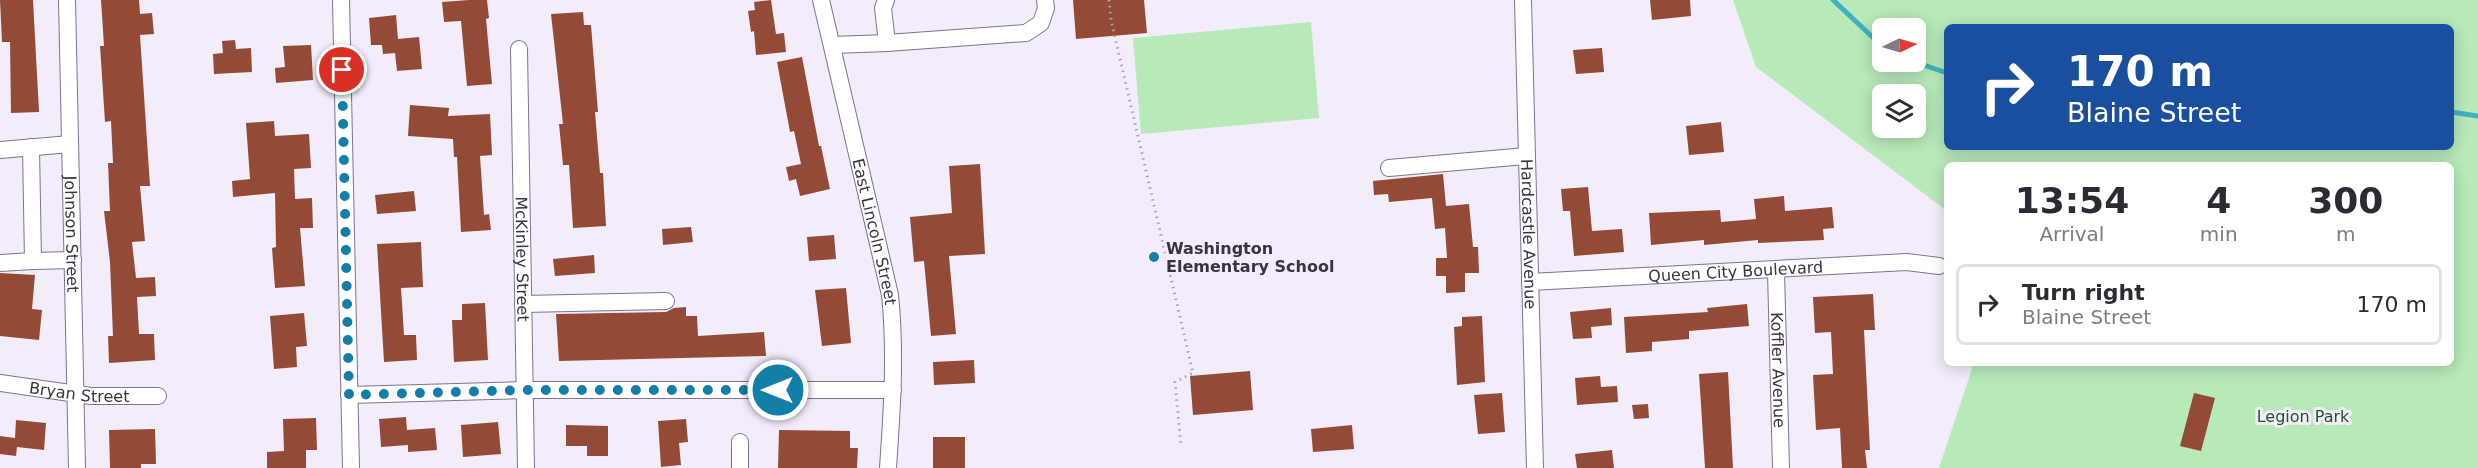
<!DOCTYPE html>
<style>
:root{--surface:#fff;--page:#f2f2f3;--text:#2b2b33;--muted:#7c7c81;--line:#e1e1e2}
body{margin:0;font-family:"DejaVu Sans",sans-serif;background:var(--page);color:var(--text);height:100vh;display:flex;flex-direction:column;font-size:22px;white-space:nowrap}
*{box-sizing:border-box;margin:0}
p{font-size:20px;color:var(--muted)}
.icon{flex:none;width:33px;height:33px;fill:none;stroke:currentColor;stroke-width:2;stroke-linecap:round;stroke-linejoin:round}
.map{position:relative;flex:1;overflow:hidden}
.side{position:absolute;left:1944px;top:162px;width:510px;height:204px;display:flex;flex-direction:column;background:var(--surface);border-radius:9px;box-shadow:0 3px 15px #0003}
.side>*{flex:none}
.hud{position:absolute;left:1944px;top:24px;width:510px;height:126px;border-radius:9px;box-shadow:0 3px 15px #0003;background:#1a4fa0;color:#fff;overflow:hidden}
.needle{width:39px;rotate:85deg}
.buttons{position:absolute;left:1872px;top:18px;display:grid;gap:12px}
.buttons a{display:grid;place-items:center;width:54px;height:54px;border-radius:9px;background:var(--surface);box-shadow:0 3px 15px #0003;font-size:30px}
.pin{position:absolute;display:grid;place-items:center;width:51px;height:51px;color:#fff;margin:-26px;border:3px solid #fff;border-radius:50%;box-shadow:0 2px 6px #0007}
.me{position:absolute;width:66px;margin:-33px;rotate:270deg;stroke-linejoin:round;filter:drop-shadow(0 0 4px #0008)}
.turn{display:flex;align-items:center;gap:21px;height:126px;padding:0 24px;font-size:27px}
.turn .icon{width:78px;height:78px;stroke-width:2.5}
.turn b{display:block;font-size:42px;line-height:51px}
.eta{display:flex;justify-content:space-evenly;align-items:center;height:102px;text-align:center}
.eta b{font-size:36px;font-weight:700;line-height:42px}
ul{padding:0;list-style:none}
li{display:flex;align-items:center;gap:18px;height:81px;margin:0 12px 9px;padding:0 12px;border:3px solid var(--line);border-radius:9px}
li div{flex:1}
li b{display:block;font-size:22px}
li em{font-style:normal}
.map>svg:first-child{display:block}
.green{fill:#b7e9b9;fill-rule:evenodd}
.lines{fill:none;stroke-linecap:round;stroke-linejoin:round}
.stream{stroke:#40b1c3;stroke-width:5}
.building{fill:#934b37}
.minor-casing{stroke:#7e728f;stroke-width:18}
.path{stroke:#a9a3b1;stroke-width:3;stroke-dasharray:1.5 4.5;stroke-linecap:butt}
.minor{stroke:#fff;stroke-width:16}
.route{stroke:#137fa8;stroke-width:10;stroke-dasharray:0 18}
.poi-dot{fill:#137fa8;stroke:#f3edfb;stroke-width:2}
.labels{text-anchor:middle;stroke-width:6;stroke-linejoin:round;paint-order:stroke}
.street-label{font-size:16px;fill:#393340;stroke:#f3edfb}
.poi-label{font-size:16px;font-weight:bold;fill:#393340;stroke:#f3edfb;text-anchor:start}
.park-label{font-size:16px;fill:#1a5924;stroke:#f3edfb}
</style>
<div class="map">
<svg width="2478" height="468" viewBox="0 0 2478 468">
<rect width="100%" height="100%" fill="#f3edfb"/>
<g class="green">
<path d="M1733,0H2478V468H1939L1974,363H2451V165H1947V211L1756,67ZM1947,27H2451V147H1947ZM1882,28H1916V62H1882ZM1882,94H1916V128H1882Z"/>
<path d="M1311,22L1319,118L1141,134L1133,38Z"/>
</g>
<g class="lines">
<g class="stream">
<path d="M1833,0L1882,46"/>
<path d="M1915,62L1947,73"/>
<path d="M2451,112L2478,116"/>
</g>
</g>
<g class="building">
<path d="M0,0H33L39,112L11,113L10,42H2Z"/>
<path d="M101,0H139L140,14L152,13L154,34L140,35L150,186H140L145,241L132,242L136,278L155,277L156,296L137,297L139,334H154L155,360L109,363L108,336H113L110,262L104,211H110L108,163H113L111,121L105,122L100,46H104Z"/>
<path d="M469,0H487L489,18L486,19L492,84L467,86L461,21L444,22L442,2Z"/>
<path d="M771,0L776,34L784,33L786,52L756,55L754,31L751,32L748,11L755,10L754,2Z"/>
<path d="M1073,0H1144L1147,33L1076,39Z"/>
<path d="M1650,0H1690L1691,16L1652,20Z"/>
<path d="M583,12L584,25H591L598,112H595L600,173H603L606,226L573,228L569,165H563L559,124H563L551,14Z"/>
<path d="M396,15L398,39L419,37L422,69L397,71L395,53L383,54L382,45H371L369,18Z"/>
<path d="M235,40L236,49L251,48L252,72L214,74L213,54L223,53L222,41Z"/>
<path d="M311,45L313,80L276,83L275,68L285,67L283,46Z"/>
<path d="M1602,48L1604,72L1576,74L1573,50Z"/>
<path d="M802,57L819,146H821L830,189L800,196L796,179L789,181L786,167L801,164L794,131L790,132L777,62Z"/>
<path d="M410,105L449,108L448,116L490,114L492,155L480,156L484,215L489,214L491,230L461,232L457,157H454L453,139L408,136Z"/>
<path d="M274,121L275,136L309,134L311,168L294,169L295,199L312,198L313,228H300L305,286L275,288L272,248L276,247L275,193L233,197L232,181L250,179L246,123Z"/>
<path d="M1721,122L1724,152L1689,155L1686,126Z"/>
<path d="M980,164L985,254L949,256L956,334L931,336L924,261L914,262L910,217L952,213L949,166Z"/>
<path d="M1443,174L1446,206L1469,204L1473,247H1478L1479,273H1465V292L1446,293V276H1436V258H1447L1445,228L1435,229L1432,198L1389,202L1388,194L1374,195L1373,181Z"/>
<path d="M1588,187L1592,231L1622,229L1624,252L1574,256L1570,211H1563L1561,189Z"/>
<path d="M414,191L416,211L377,214L375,195Z"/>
<path d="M1784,196L1785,211L1832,207L1834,228L1823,229L1824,240L1758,243V240L1704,245V240L1651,245L1649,213L1720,210L1721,222L1756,219L1754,199Z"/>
<path d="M691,227L693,242L663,245L662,229Z"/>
<path d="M834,235L836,259L809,261L807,237Z"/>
<path d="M421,242L423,287L401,288L404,335H416L417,360L384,362L377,244Z"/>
<path d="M594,255L595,273L555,276L553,259Z"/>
<path d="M0,273L35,275L32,309L42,310L39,340L0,336Z"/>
<path d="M846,288L851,343L822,346L815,290Z"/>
<path d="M1873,294L1875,330H1864L1870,450H1865L1867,468H1842L1840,428L1816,430L1813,375L1833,374L1831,332L1815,333L1813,297Z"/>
<path d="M485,303L488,360L454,362L452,320H462V304Z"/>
<path d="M1747,304L1749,326L1689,331V339L1652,342V351L1626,353L1624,317L1708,312L1707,308Z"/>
<path d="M686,307V316H697L698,336L764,332L766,356L559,361L556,314L666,312L674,308Z"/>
<path d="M1611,308L1612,325L1591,327L1592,338L1573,339L1570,312Z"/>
<path d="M304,313L307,346L296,347L297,367L274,369L270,316Z"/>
<path d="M1482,316L1485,382L1457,385L1454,327L1462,326V317Z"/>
<path d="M974,360L975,383L934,385L933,362Z"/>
<path d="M1250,371L1253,410L1193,415L1190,376Z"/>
<path d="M1728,372L1733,468H1705L1699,374Z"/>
<path d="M1600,376L1601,387L1617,386L1618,402L1577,405L1575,378Z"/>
<path d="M1502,393L1505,432L1478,434L1474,395Z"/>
<path d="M2194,393L2215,398L2201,451L2180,446Z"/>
<path d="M1648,404L1649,418L1634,419L1632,405Z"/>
<path d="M406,417L407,430L435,428L437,450L408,452V445L381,447L379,419Z"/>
<path d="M316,418L317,450H306V468H267V452L284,451L283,419Z"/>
<path d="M686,419L688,442L679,443L681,465L661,467L658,421Z"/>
<path d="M16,420L46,423L44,450L17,447L16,456L0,454V436L15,438Z"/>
<path d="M498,422L501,454L463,457L461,425Z"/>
<path d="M566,425L608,426V456H587V446H566Z"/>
<path d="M1352,425L1354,449L1313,452L1311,429Z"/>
<path d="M155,429L156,464H141V468H110L109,430Z"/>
<path d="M779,430L850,431V448H858L857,468H778Z"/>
<rect x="933" y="437" width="32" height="31"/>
<path d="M1612,450L1614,468H1577L1575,454Z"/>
</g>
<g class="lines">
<defs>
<g id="minor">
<path id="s1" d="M67,0L77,468"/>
<path d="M341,0L351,468"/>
<path id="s2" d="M821,0L890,295C896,353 892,410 888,468"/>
<path d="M886,0L883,8L887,43"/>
<path id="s3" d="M1523,0L1535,468"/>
<path d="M832,45L887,43L1026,33L1041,23L1046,8L1045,0"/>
<path id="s4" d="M519,49L526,468"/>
<path d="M31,147L33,261L73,260"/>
<path d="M0,150L70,144"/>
<path d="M1389,168L1527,156"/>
<path d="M0,263L33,261"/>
<path id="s5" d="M1776,271L1781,468"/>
<path id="s6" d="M1530,282L1907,262L1939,266"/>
<path d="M523,304L666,301"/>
<path id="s7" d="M0,383L91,396H158"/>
<path d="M349,395L525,390H893"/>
<path d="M740,468V442"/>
</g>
</defs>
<use href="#minor" class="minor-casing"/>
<path class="path" d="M1109,0L1111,20L1193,373L1175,382L1181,445"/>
<use href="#minor" class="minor"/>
</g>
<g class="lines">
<path class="route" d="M342,70L349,395L525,390H778"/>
</g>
<circle class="poi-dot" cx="1154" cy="257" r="6"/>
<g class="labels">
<g class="street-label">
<text dy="6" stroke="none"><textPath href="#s2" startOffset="238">East Lincoln Street</textPath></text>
<text dy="6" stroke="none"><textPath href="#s1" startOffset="234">Johnson Street</textPath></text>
<text dy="6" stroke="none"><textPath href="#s3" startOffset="234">Hardcastle Avenue</textPath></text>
<text dy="6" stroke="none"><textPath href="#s4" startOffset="210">McKinley Street</textPath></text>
<text dy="6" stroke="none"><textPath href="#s6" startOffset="206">Queen City Boulevard</textPath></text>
<text dy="6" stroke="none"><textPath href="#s5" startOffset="99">Koffler Avenue</textPath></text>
<text dy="6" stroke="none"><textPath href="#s7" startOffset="80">Bryan Street</textPath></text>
</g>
<g class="poi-label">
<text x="1166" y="254">Washington<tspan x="1166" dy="18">Elementary School</tspan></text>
</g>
<g class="park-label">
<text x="2303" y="422">Legion Park</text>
</g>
</g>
</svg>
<div class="buttons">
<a><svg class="needle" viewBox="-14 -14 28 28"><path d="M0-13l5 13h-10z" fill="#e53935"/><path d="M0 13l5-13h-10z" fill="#7c7c81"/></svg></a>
<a><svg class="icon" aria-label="layers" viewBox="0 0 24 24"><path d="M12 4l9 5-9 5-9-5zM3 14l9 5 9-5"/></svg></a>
</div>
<div class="pin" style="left:342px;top:70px;background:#d93025"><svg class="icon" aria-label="arrive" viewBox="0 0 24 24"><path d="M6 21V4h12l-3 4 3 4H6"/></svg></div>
<svg class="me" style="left:778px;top:390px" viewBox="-20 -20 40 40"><circle r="17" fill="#137fa8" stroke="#fff" stroke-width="3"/><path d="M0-11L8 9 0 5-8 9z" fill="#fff"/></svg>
<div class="hud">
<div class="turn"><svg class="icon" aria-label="right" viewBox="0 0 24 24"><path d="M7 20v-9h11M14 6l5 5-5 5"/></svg><div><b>170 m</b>Blaine Street</div></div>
</div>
<section class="side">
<div class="eta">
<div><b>13:54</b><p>Arrival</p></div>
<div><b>4</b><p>min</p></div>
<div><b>300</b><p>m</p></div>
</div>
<ul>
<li><svg class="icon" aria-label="right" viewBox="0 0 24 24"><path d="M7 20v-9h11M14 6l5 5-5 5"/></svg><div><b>Turn right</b><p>Blaine Street</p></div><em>170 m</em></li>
</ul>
</section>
</div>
